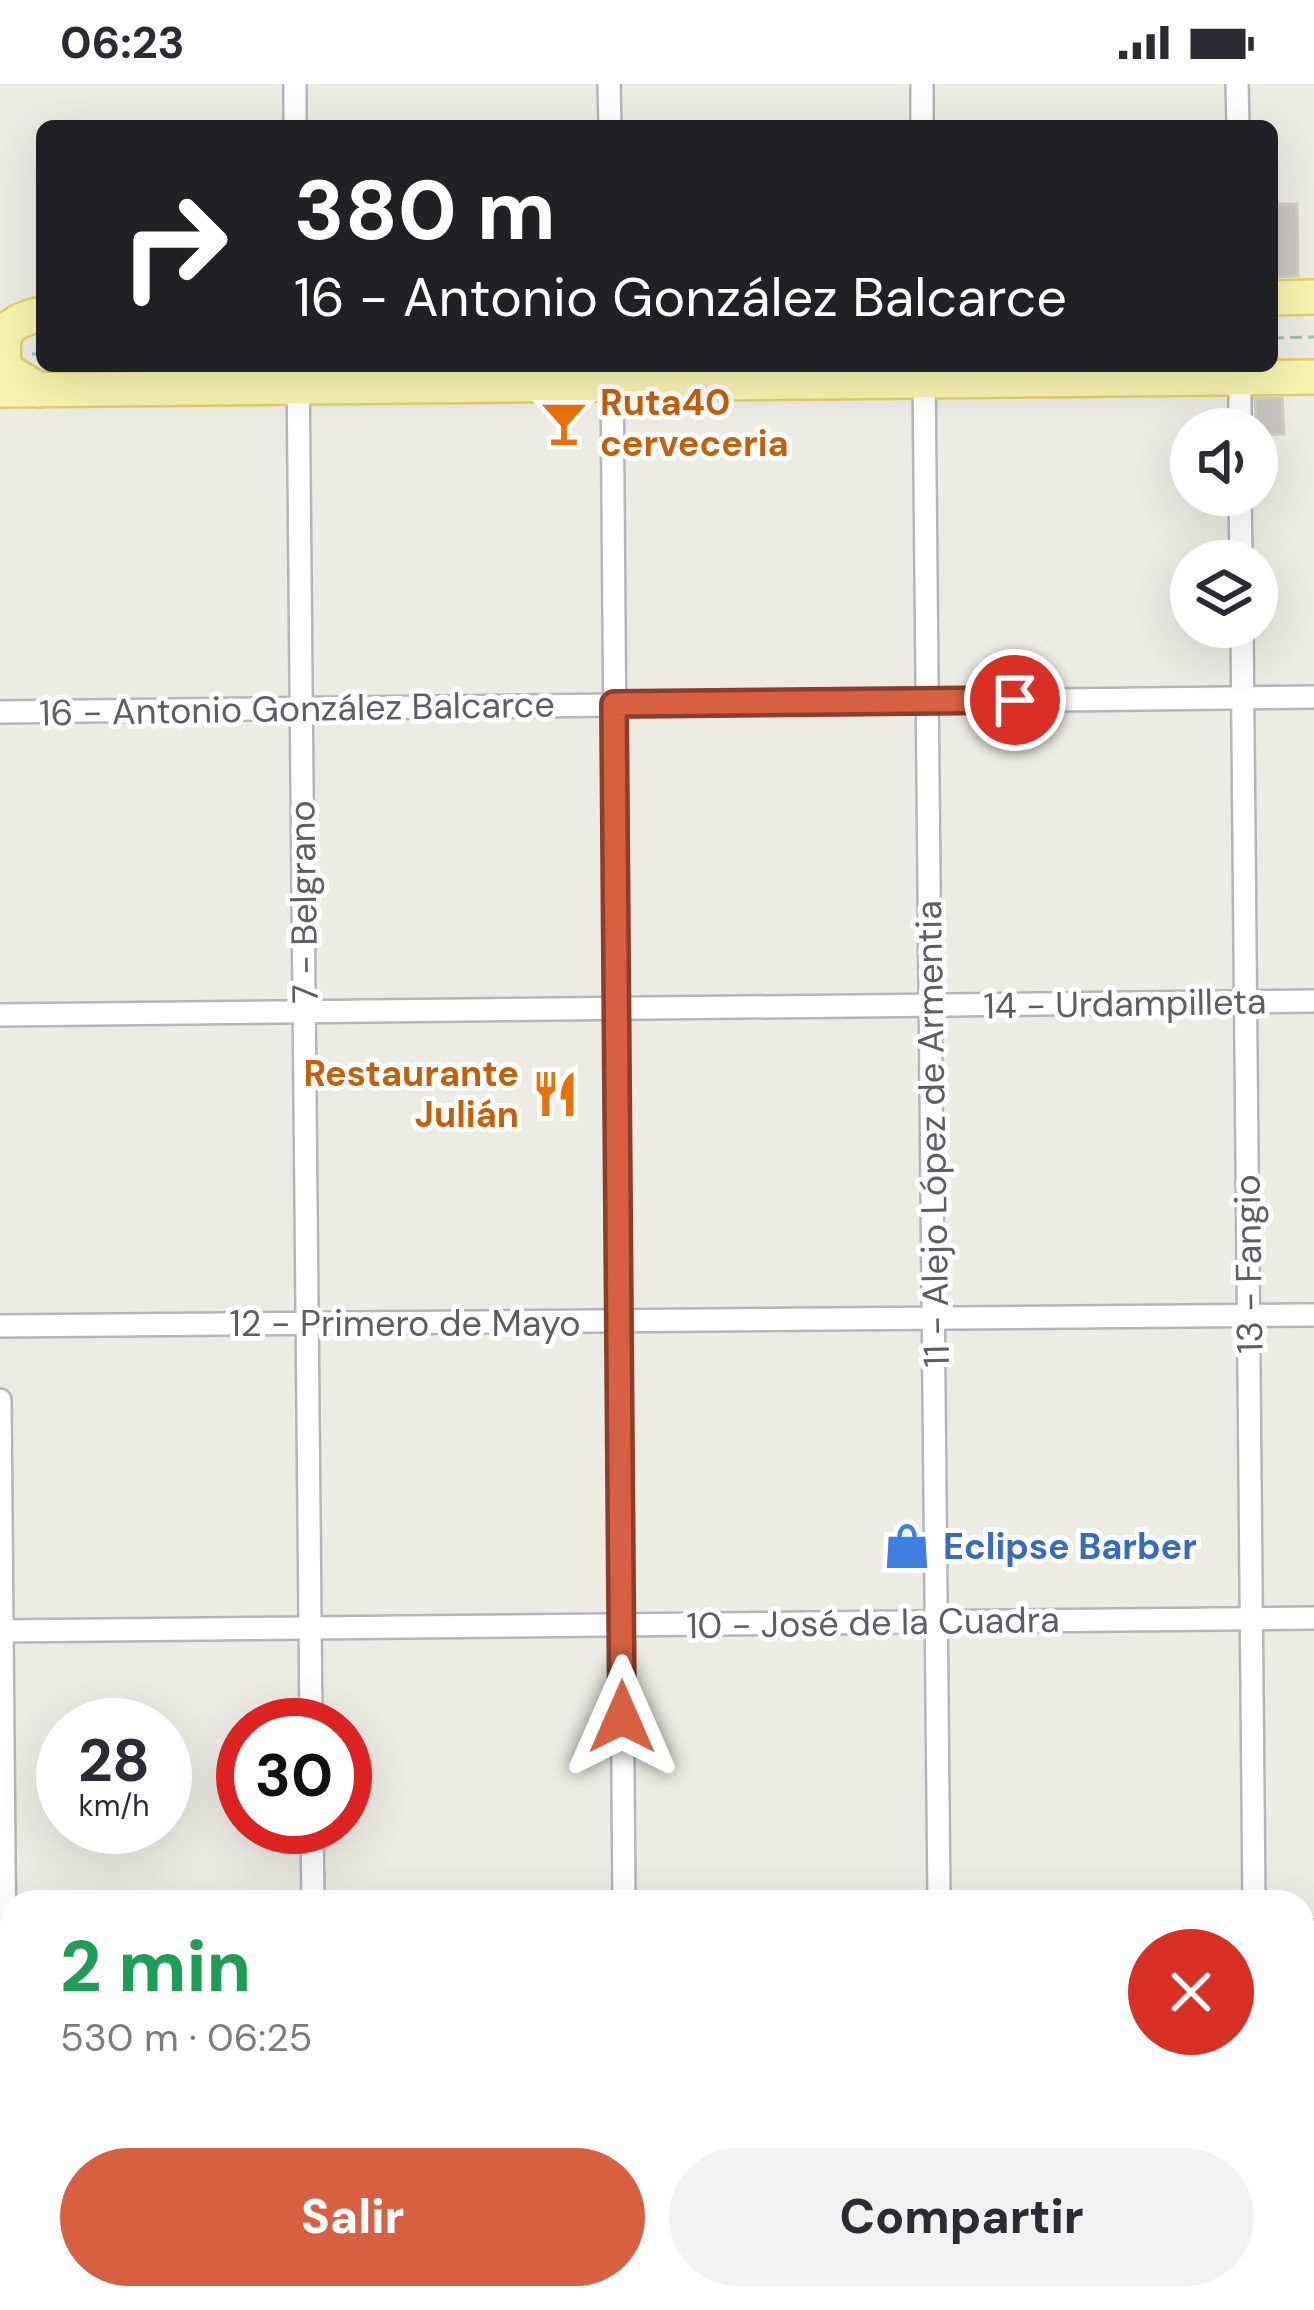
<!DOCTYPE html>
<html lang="es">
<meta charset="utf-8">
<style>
:root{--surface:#fff;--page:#f2f2f3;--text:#2b2b33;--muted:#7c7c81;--accent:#d66041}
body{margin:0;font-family:"DM Sans",sans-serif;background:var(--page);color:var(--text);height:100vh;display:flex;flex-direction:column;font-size:45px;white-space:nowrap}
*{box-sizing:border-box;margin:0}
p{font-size:39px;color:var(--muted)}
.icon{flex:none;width:66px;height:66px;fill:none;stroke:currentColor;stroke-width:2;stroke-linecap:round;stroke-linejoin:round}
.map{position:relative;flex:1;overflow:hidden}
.details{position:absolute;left:0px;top:1806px;width:1314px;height:420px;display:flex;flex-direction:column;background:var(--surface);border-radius:36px 36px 0 0;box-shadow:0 12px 48px #0002}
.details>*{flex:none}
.top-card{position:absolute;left:36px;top:36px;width:1242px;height:252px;border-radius:18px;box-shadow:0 12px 48px #0002;background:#202124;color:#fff;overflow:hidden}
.tools{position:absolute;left:1170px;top:324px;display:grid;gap:24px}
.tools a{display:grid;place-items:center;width:108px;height:108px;border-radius:50%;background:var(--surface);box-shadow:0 12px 48px #0002;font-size:60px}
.speed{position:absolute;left:36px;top:1614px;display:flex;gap:24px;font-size:60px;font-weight:700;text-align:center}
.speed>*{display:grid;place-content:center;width:156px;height:156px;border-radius:50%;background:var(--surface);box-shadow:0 12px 48px #0002;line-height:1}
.speed small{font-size:30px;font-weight:400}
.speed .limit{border:18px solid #d22;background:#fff;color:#111}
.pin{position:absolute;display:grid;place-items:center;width:102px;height:102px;color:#fff;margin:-51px;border:6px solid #fff;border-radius:50%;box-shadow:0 3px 12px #0007}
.me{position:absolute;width:132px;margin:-66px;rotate:0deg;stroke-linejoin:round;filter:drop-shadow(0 0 9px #0008)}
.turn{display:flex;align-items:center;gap:42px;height:252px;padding:0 60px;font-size:54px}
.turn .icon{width:156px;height:156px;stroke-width:2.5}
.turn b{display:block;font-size:84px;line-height:102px}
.round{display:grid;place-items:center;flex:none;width:126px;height:126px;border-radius:63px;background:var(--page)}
.head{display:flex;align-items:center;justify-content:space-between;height:204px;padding:0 60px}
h1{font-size:72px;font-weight:800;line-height:90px;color:#1e9e55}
.cta{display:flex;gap:24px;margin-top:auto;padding:24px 60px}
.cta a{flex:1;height:138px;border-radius:72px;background:var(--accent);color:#fff;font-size:48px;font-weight:800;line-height:138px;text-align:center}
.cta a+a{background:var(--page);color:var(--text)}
.status{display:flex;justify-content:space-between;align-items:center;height:84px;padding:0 60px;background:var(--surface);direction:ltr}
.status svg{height:33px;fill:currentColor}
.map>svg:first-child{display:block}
.building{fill:#c9c6c1;stroke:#d1cfc3;stroke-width:3}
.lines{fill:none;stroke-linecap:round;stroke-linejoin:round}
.minor-casing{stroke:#b5b6ba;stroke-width:26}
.primary-casing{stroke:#e2d069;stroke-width:38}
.path{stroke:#9dc2ad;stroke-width:3;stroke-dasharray:12 6;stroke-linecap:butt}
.minor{stroke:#fff;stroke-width:21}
.primary{stroke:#f6f4b0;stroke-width:33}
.route-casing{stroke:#8b3e2a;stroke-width:30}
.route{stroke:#d66041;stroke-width:21}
.labels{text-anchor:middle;stroke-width:10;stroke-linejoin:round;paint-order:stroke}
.food-label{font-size:36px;font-weight:bold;fill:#c56008;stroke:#fff;text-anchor:start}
.street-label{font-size:36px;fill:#5c5e63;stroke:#fff}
.shop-label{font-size:36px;font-weight:bold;fill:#366cbe;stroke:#fff;text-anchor:start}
</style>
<div class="status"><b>06:23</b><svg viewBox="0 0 49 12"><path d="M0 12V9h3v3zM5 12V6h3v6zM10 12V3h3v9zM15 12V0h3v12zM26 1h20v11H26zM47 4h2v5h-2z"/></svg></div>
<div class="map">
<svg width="1314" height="2226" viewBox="0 0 1314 2226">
<rect width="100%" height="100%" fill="#edece4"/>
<g class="building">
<path d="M1272,120H1297L1298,192L1272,193Z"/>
<path d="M1282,314L1284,350L1257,351L1255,315Z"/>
</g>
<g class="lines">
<defs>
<g id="minor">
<path d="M295,0V42"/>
<path d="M609,0L610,42"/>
<path d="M922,0V42"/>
<path d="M1237,0L1238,42"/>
<path d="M298,282L311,1641"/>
<path d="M612,282L624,1818"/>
<path d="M1240,286V345"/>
<path d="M924,289L939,1818"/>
<path d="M1240,411L1241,477"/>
<path d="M1242,543L1254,1818"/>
<path d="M0,628L1314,613"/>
<path d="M0,931L1314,917"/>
<path d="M0,1242L1314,1231"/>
<path d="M0,1316L8,2226"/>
<path d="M0,1547L1314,1534"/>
<path d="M312,1743L313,1818"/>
<path d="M1302,1847H1314"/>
<path d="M1302,2156H1314"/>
<path d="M317,2214V2226"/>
<path d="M627,2214V2226"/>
<path d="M943,2214V2226"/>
<path d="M1258,2214V2226"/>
</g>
<g id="primary">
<path d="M1272,214L1314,213"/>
<path d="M37,231C4,240 0,251 5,285L39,306"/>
<path d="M0,306L1314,293"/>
</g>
</defs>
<use href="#minor" class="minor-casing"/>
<use href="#primary" class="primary-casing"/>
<g class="path">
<path d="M1272,254L1314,253"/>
<path d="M32,270H42"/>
</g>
<use href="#minor" class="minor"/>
<use href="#primary" class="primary"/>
</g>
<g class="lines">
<defs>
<path id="route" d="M622,1633L614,620L1015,616"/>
</defs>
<use href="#route" class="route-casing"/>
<use href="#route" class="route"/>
</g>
<defs>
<symbol id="bar-bare" viewBox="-9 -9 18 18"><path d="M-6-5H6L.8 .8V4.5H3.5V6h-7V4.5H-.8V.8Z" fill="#e8710a" stroke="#fff" stroke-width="2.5" paint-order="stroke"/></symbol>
<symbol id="restaurant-bare" viewBox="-9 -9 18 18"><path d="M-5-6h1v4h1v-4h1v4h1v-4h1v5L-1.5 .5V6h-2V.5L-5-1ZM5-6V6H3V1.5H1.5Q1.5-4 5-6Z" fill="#e8710a" stroke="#fff" stroke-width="2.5" paint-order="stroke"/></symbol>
<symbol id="shop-bare" viewBox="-9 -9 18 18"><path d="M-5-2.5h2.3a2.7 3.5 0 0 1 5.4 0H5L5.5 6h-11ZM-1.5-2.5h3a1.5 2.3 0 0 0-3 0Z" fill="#3f7fe0" stroke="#fff" stroke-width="2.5" paint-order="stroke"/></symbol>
</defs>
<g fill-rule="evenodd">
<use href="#bar-bare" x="531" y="306" width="66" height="66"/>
<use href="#restaurant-bare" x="522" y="977" width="66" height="66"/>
<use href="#shop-bare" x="874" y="1429" width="66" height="66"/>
</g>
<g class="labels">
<g class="food-label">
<text x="600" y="331">Ruta40<tspan x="600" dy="41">cerveceria</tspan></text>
<text x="519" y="1002" text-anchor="end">Restaurante<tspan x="519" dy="41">Julián</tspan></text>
</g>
<g class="street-label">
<text transform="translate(297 624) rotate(-1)" y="13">16 - Antonio González Balcarce</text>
<text transform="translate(303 818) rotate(-91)" y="13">7 - Belgrano</text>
<text transform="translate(1125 919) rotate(-1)" y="13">14 - Urdampilleta</text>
<text transform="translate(932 1050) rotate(-91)" y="13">11 - Alejo López de Armentia</text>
<text transform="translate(1248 1180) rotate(-91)" y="13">13 - Fangio</text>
<text x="405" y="1252">12 - Primero de Mayo</text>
<text transform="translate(873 1538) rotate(-1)" y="13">10 - José de la Cuadra</text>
</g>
<g class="shop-label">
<text x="943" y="1475">Eclipse Barber</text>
</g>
</g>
</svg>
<div class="tools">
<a><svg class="icon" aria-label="sound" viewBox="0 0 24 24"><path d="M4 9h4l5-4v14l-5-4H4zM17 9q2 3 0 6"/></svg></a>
<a><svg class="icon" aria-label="layers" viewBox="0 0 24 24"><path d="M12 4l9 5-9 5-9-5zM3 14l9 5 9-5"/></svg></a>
</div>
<div class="speed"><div>28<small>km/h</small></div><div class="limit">30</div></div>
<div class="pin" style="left:1015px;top:616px;background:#d93025"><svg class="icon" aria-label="arrive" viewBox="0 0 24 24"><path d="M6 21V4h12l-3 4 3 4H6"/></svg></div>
<svg class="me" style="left:622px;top:1633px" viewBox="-20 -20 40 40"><path d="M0-17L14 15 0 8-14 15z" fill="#d66041" stroke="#fff" stroke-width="4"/></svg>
<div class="top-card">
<div class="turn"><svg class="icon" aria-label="right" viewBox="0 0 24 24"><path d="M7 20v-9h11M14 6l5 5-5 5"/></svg><div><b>380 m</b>16 - Antonio González Balcarce</div></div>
</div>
<section class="details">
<div class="head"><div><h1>2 min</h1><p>530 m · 06:25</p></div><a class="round" style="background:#d93025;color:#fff"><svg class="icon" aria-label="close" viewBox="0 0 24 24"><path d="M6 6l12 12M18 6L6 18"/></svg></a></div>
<div class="cta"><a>Salir</a><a>Compartir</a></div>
</section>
</div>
